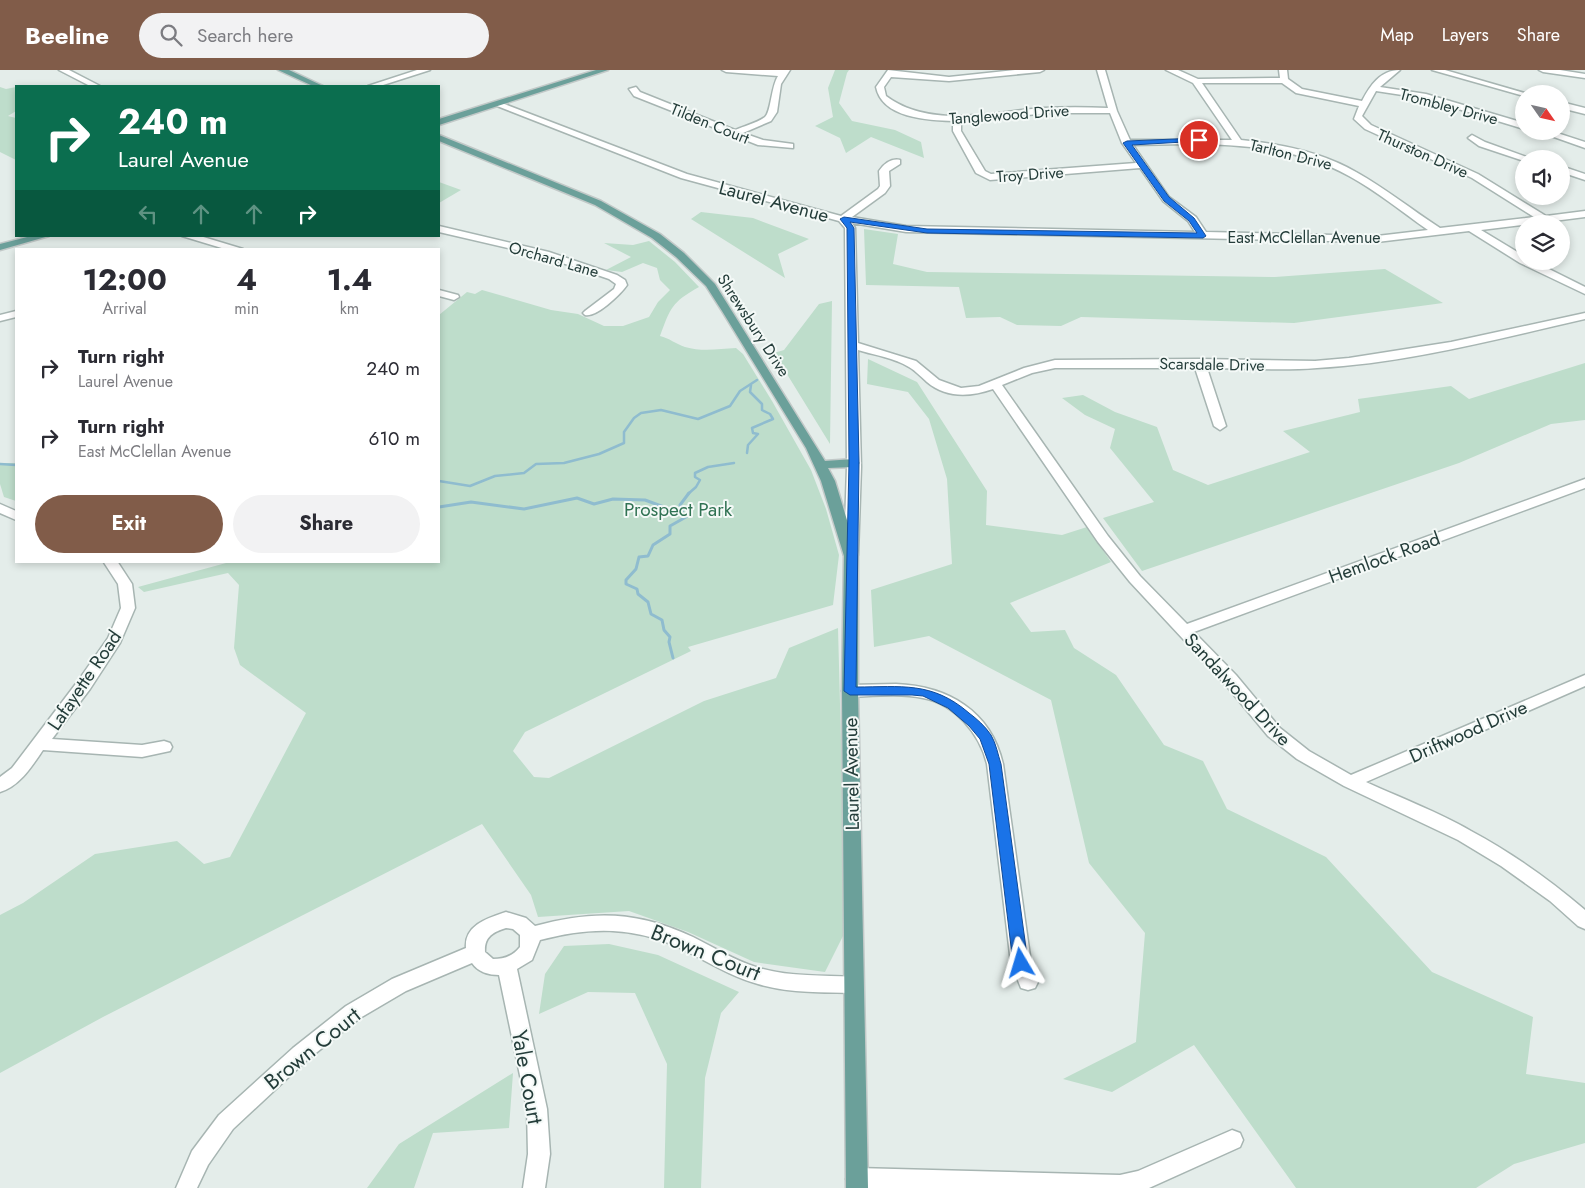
<!DOCTYPE html>
<style>
:root{--surface:#fff;--page:#f2f2f3;--text:#2b2b33;--muted:#7c7c81;--accent:#815c49}
body{margin:0;font-family:Jost,sans-serif;background:var(--page);color:var(--text);height:100vh;display:flex;flex-direction:column;font-size:19px;white-space:nowrap}
*{box-sizing:border-box;margin:0}
p{font-size:16px;color:var(--muted)}
.icon{flex:none;width:28px;height:28px;fill:none;stroke:currentColor;stroke-width:2;stroke-linecap:round;stroke-linejoin:round}
.map{position:relative;flex:1;overflow:hidden}
.sheet{position:absolute;left:15px;top:178px;width:425px;height:315px;display:flex;flex-direction:column;background:var(--surface);border-radius:0px;box-shadow:0 2px 8px #0003}
.sheet>*{flex:none}
.top-card{position:absolute;left:15px;top:15px;width:425px;height:152px;border-radius:0px;box-shadow:0 2px 8px #0003;background:#0b6e4f;color:#fff;overflow:hidden}
.needle{width:32px;rotate:124deg}
.tools{position:absolute;left:1515px;top:15px;display:grid;gap:10px}
.tools a{display:grid;place-items:center;width:55px;height:55px;border-radius:50%;background:var(--surface);box-shadow:0 2px 8px #0003;font-size:25px}
.pin{position:absolute;display:grid;place-items:center;width:42px;height:42px;color:#fff;margin:-21px;border:2px solid #fff;border-radius:50%;box-shadow:0 1px 5px #0007}
.me{position:absolute;width:55px;margin:-28px;rotate:353deg;stroke-linejoin:round;filter:drop-shadow(0 0 4px #0008)}
.turn{display:flex;align-items:center;gap:18px;height:105px;padding:0 20px;font-size:22px}
.turn .icon{width:65px;height:65px;stroke-width:2.5}
.turn b{display:block;font-size:35px;line-height:42px}
.lanes{display:flex;align-items:center;height:48px;padding:0 20px;background:#0003;justify-content:center;gap:25px;direction:ltr}
.lanes .off{opacity:.35}
.eta{display:flex;justify-content:space-evenly;align-items:center;height:85px;text-align:center}
.eta b{font-size:30px;font-weight:700;line-height:35px}
.action{display:flex;gap:10px;margin-top:auto;padding:10px 20px}
.action a{flex:1;height:58px;border-radius:30px;background:var(--accent);color:#fff;font-size:20px;font-weight:700;line-height:58px;text-align:center}
.action a+a{background:var(--page);color:var(--text)}
ul{padding:0;list-style:none}
li{display:flex;align-items:center;gap:15px;height:70px;padding:0 20px}
li div{flex:1}
li b{display:block;font-size:19px}
li em{font-style:normal}
header{display:flex;align-items:center;gap:30px;box-sizing:border-box;height:70px;padding:0 25px;background:var(--accent);color:#fff}
header strong{font-size:24px}
nav{display:flex;gap:28px;margin-inline-start:auto;font-size:18px}
.search{width:350px;height:45px;background:var(--page);display:flex;align-items:center;gap:12px;box-sizing:border-box;padding:0 18px;border-radius:28px;color:var(--muted);font-size:19px}
.map>svg:first-child{display:block}
.green{fill:#beddcb}
.lines{fill:none;stroke-linecap:round;stroke-linejoin:round}
.stream-far1{stroke:#8fbccf;stroke-width:2.5}
.stream{stroke:#8fbccf;stroke-width:3}
.minor-casing{stroke:#a7b5b2;stroke-width:3}
.major-casing{stroke:#c2c9c8;stroke-width:3}
.minor{fill:#fff;fill-rule:evenodd}
.major{fill:#6ba09a;fill-rule:evenodd}
.route{fill:#1a73e8;stroke:#114b97}
.labels{text-anchor:middle;stroke-width:4;stroke-linejoin:round;paint-order:stroke}
.far-street-label{font-size:16px;fill:#243d3a;stroke:#f4f9f7}
.street-label{font-size:19px;fill:#243d3a;stroke:#f4f9f7}
.park-label{font-size:19px;fill:#307253;stroke:#f4f9f7}
.near-street-label{font-size:22px;fill:#243d3a;stroke:#f4f9f7}
</style>
<header>
<strong>Beeline</strong>
<div class="search"><svg class="icon" aria-label="search" viewBox="0 0 24 24"><circle cx="10" cy="10" r="6"/><path d="M15 15l6 6"/></svg>Search here</div>
<nav><a>Map</a><a>Layers</a><a>Share</a></nav>
</header>
<div class="map">
<svg width="1585" height="1118" viewBox="0 0 1585 1118">
<rect width="100%" height="100%" fill="#e4edea"/>
<g class="green">
<path d="M835,0H849L847,3L839,33L852,51L895,60L921,72L924,88L871,67L846,83L840,68L815,56L833,47L828,18Z"/>
<path d="M0,17L6,19L16,17V41L8,46L16,48V90L0,82Z"/>
<path d="M439,112L461,120L439,133Z"/>
<path d="M701,142L753,148L809,169L778,184L785,208L691,149Z"/>
<path d="M864,159L898,164L893,194L927,202L1275,207L1385,199L1443,233L1294,253L1081,247L1061,256L1017,255L1000,247L966,248L959,217L866,215Z"/>
<path d="M649,171L675,192L699,217C671,233 671,237 660,266C669,268 676,274 685,277C702,282 719,279 736,278L743,284L772,331L811,400L826,439L839,485L833,535L688,577L691,581L525,662L513,681L534,707L549,708L704,631L776,608L789,578L838,558L846,860L825,902L754,892L688,862L629,841L538,847L531,825L482,754L103,947L0,1003V845L23,833L95,784L177,771L204,794L230,787L306,643L240,595L234,578L239,515L228,503L144,522L138,517L226,493V491H439V245L467,222L475,224L482,220L551,240L578,244L604,256H623L649,247L658,232L670,220L660,210L657,198L643,193L622,202L606,200L631,187L604,173L633,175Z"/>
<path d="M832,231L830,374L774,283L784,280L819,234Z"/>
<path d="M868,289L917,312L987,421L986,455L1062,465L1087,457L1111,492L1010,533L1031,562L1065,560L1074,578L1116,605L1164,675L1203,691L1227,739L1326,787L1432,902L1533,947L1526,1004L1585,1013V1073L1514,1094L1476,1118H1296L1194,975L1112,1022L1063,1009L1136,972L1145,863L1089,793L1051,630L929,566L874,577L871,520L952,494L947,409L929,349L908,322L867,314Z"/>
<path d="M1585,293V350L1551,354L1459,393L1142,501L1103,448L1154,432L1110,378L1115,359L1085,345L1062,328L1083,325L1115,342L1157,357L1173,400L1208,415L1310,382L1283,361L1360,342L1358,329L1451,316L1469,329Z"/>
<path d="M0,393H16V431L4,427L0,414Z"/>
<path d="M609,874L658,885L739,922L721,943L705,1008L701,1118H664L667,994L635,923L588,922L539,944L545,904L564,876Z"/>
<path d="M513,1003L509,1058L433,1063L414,1118H367L399,1074Z"/>
</g>
<g class="lines">
<g class="stream-far1">
<path d="M747,383L748,375L758,364L753,363L752,358L773,349L770,344L762,340V334L750,322L751,315"/>
<path d="M0,394L16,395"/>
<path d="M439,411L470,416L495,406L524,403L536,394L564,393L599,384L624,373V362L634,348L641,343L661,340L698,349L730,336L740,321L757,310"/>
<path d="M688,424L696,417L700,410L695,407V403L708,397L734,393"/>
</g>
<g class="stream">
<path d="M439,437L471,432L524,439L577,428L594,434L613,429L645,430L672,440L683,439"/>
<path d="M673,588L669,572L670,567L664,560L662,550L651,544L648,532L638,524L637,519L626,514V510L636,499L639,487L648,486L653,475L670,464V456L686,447L681,445L683,439L680,435L689,423"/>
</g>
<defs>
<g id="minor">
<path d="M59,0H69L100,16H90Z"/>
<path d="M417,0H430L380,16H368Z"/>
<path d="M722,0H790L781,14L777,42L771,51L743,63L763,70L793,74V78L758,75L634,26L629,19L636,17L640,22L735,60C744,56 757,53 765,47C771,42 771,17 778,6L726,2Z"/>
<path d="M888,0L949,7L1015,0H1044L1040,2L949,11L891,7L884,17L886,26C930,59 991,42 1043,38C1064,37 1086,37 1108,38L1097,0H1105L1117,41L1130,70H1232L1193,13L1166,0H1178L1198,9L1280,8L1279,0H1287L1288,9L1302,19L1362,31C1370,16 1380,0 1400,0L1380,17L1426,24L1524,53V59L1422,28L1376,21L1362,46L1371,55L1478,104L1546,146L1585,141V147L1481,160L1524,186V191H1533L1585,217V224L1520,193L1469,161L1377,172L906,162L852,153L855,158L858,273L916,291L939,310L961,318L979,316L1024,298L1055,290L1199,289L1315,291L1349,288L1451,272L1585,243V249C1497,269 1407,293 1317,298C1280,301 1243,298 1207,298L1226,356L1220,360L1214,356L1195,298H1055L1032,303L1002,315L1108,466L1140,506L1187,554L1585,409V418L1194,562L1236,605L1280,658L1309,681L1351,705L1585,605V616L1366,712C1401,728 1438,742 1471,761C1512,783 1550,810 1585,840V859L1578,856L1550,831L1501,796L1458,770L1344,716L1297,689L1268,666L1224,613L1130,512L1098,472L993,319C970,327 946,328 927,312C921,307 916,301 909,297C895,288 874,285 858,280L861,397L858,485L856,488H846L844,485L847,397L845,158L839,151L681,108L492,34L499,32L687,104L841,146L878,119L880,116L879,101C884,94 891,88 900,90V94L889,101L890,116L885,123L852,147L906,156L1195,162L1188,151L1163,131L1140,98L990,110L976,103L953,61V51C927,50 882,48 876,17ZM1202,13H1282L1296,23L1359,36L1354,49L1365,59L1472,108L1534,147L1440,158C1412,140 1385,118 1356,102C1322,82 1281,74 1241,70ZM1050,43H1110L1122,73L1136,93L991,104L985,101L961,61V51ZM1185,74C1241,74 1299,78 1349,106C1377,121 1402,142 1428,160L1377,166L1206,162L1196,147L1169,127L1133,75Z"/>
<path d="M1432,0H1445L1528,24H1524V26Z"/>
<path d="M1539,0H1560L1585,4V8L1543,2Z"/>
<path d="M1561,32L1585,38V44L1561,38Z"/>
<path d="M1537,61H1551L1585,72V78Z"/>
<path d="M1472,65L1485,72L1532,89H1524V91L1479,76L1468,68Z"/>
<path d="M1561,96L1585,104V110L1561,102Z"/>
<path d="M439,156L549,182L617,205L625,210L627,215C621,224 596,248 585,245L583,243L585,241L614,219L616,214L609,209L542,186L439,162Z"/>
<path d="M182,166H200L243,179H225Z"/>
<path d="M439,220L458,225L459,227L454,230L439,226Z"/>
<path d="M16,241V247L0,251V245Z"/>
<path d="M0,434L16,441V450L0,443Z"/>
<path d="M103,491H117L132,514L135,538L120,573L90,619L52,669L142,675L164,671L170,673L172,677L170,681L142,687L43,680C32,696 20,716 0,722V707L12,698L78,611L108,568L121,538L118,514Z"/>
<path d="M896,614C948,616 991,641 1003,694L1031,893L1038,912L1035,918L1028,920L1021,918L1011,893L987,694C980,664 955,634 923,628C899,623 874,626 850,627L844,625L842,621L844,617L850,615Z"/>
<path d="M506,842L526,848L535,856C593,840 638,841 693,867C715,878 735,891 759,898C789,907 822,905 853,907L860,909L863,915L860,921L853,923C822,922 788,923 758,914C729,906 705,890 678,877C632,856 588,857 540,870L532,890L517,899L547,1039L550,1084L545,1118H523L528,1084L527,1039L499,905C489,905 478,902 472,893L406,921L360,948L307,990L233,1059L208,1095L197,1118H176L192,1081L219,1045L293,978L346,936L392,909L466,878C464,855 488,848 506,842ZM506,858L513,859L520,865V877C513,886 504,889 493,889L485,882C484,867 493,862 506,858Z"/>
<path d="M1232,1060L1240,1063L1243,1070L1240,1077L1149,1118H853L849,1116L846,1109L849,1102L857,1098L1120,1105L1138,1101Z"/>
</g>
<g id="major">
<path d="M278,0H289L323,16H313Z"/>
<path d="M596,0H608L439,55V49Z"/>
<path d="M439,65L601,131L660,164L684,183L715,214L825,391L854,389L860,393L854,397L828,398L835,411L858,486V621L868,1118H846L842,621L844,486L821,411L806,378L722,241L706,216L676,187L652,168L595,135L439,71Z"/>
<path d="M31,166H49L0,180V174Z"/>
</g>
</defs>
<use href="#minor" class="minor-casing"/>
<use href="#major" class="major-casing"/>
<use href="#minor" class="minor"/>
<use href="#major" class="major"/>
</g>
<path class="route" d="M1199,68L1202,70L1201,71L1132,75L1169,127L1194,148L1206,166L1203,168L927,163L850,152L854,158L859,392L856,617C901,617 932,611 969,643C977,649 985,656 991,665C996,673 998,685 1001,694L1028,893L1026,897L1021,899L1016,897L1013,893L989,694L980,669L969,656L948,638L923,626L912,625H850L844,621L849,392L847,158L840,149L844,147L927,159L1197,163L1189,151L1164,131L1123,73L1127,71Z"/>
<g class="labels">
<g class="far-street-label">
<text transform="translate(1449 36) rotate(15)" y="6">Trombley Drive</text>
<text transform="translate(1009 44) rotate(-4)" y="6">Tanglewood Drive</text>
<text transform="translate(710 53) rotate(22)" y="6">Tilden Court</text>
<text transform="translate(1423 83) rotate(24)" y="6">Thurston Drive</text>
<text transform="translate(1291 84) rotate(14)" y="6">Tarlton Drive</text>
<text transform="translate(1030 104) rotate(-4)" y="6">Troy Drive</text>
<text x="1304" y="173">East McClellan Avenue</text>
<text transform="translate(554 189) rotate(16)" y="6">Orchard Lane</text>
<text transform="translate(754 255) rotate(57)" y="6">Shrewsbury Drive</text>
<text transform="translate(1212 294) rotate(1)" y="6">Scarsdale Drive</text>
</g>
<g class="street-label">
<text transform="translate(774 131) rotate(15)" y="7">Laurel Avenue</text>
<text transform="translate(1384 487) rotate(-20)" y="7">Hemlock Road</text>
<text transform="translate(84 610) rotate(-56)" y="7">Lafayette Road</text>
<text transform="translate(1238 619) rotate(47)" y="7">Sandalwood Drive</text>
<text transform="translate(1468 661) rotate(-24)" y="7">Driftwood Drive</text>
<text transform="translate(851 704) rotate(-91)" y="7">Laurel Avenue</text>
</g>
<g class="park-label">
<text x="678" y="446">Prospect Park</text>
</g>
<g class="near-street-label">
<text transform="translate(706 882) rotate(22)" y="8">Brown Court</text>
<text transform="translate(312 978) rotate(-39)" y="8">Brown Court</text>
<text transform="translate(528 1007) rotate(80)" y="8">Yale Court</text>
</g>
</g>
</svg>
<div class="tools">
<a><svg class="needle" viewBox="-14 -14 28 28"><path d="M0-13l5 13h-10z" fill="#e53935"/><path d="M0 13l5-13h-10z" fill="#7c7c81"/></svg></a>
<a><svg class="icon" aria-label="sound" viewBox="0 0 24 24"><path d="M4 9h4l5-4v14l-5-4H4zM17 9q2 3 0 6"/></svg></a>
<a><svg class="icon" aria-label="layers" viewBox="0 0 24 24"><path d="M12 4l9 5-9 5-9-5zM3 14l9 5 9-5"/></svg></a>
</div>
<div class="pin" style="left:1199px;top:70px;background:#d93025"><svg class="icon" aria-label="arrive" viewBox="0 0 24 24"><path d="M6 21V4h12l-3 4 3 4H6"/></svg></div>
<svg class="me" style="left:1021px;top:893px" viewBox="-20 -20 40 40"><path d="M0-17L14 15 0 8-14 15z" fill="#1a73e8" stroke="#fff" stroke-width="4"/></svg>
<div class="top-card">
<div class="turn"><svg class="icon" aria-label="right" viewBox="0 0 24 24"><path d="M7 20v-9h11M14 6l5 5-5 5"/></svg><div><b>240 m</b>Laurel Avenue</div></div>
<div class="lanes"><svg class="icon off" aria-label="left" viewBox="0 0 24 24"><path d="M17 20v-9H6M10 6l-5 5 5 5"/></svg><svg class="icon off" aria-label="ahead" viewBox="0 0 24 24"><path d="M12 20V5M6 11l6-6 6 6"/></svg><svg class="icon off" aria-label="ahead" viewBox="0 0 24 24"><path d="M12 20V5M6 11l6-6 6 6"/></svg><svg class="icon" aria-label="right" viewBox="0 0 24 24"><path d="M7 20v-9h11M14 6l5 5-5 5"/></svg></div>
</div>
<section class="sheet">
<div class="eta">
<div><b>12:00</b><p>Arrival</p></div>
<div><b>4</b><p>min</p></div>
<div><b>1.4</b><p>km</p></div>
</div>
<ul>
<li><svg class="icon" aria-label="right" viewBox="0 0 24 24"><path d="M7 20v-9h11M14 6l5 5-5 5"/></svg><div><b>Turn right</b><p>Laurel Avenue</p></div><em>240 m</em></li>
<li><svg class="icon" aria-label="right" viewBox="0 0 24 24"><path d="M7 20v-9h11M14 6l5 5-5 5"/></svg><div><b>Turn right</b><p>East McClellan Avenue</p></div><em>610 m</em></li>
</ul>
<div class="action"><a>Exit</a><a>Share</a></div>
</section>
</div>
